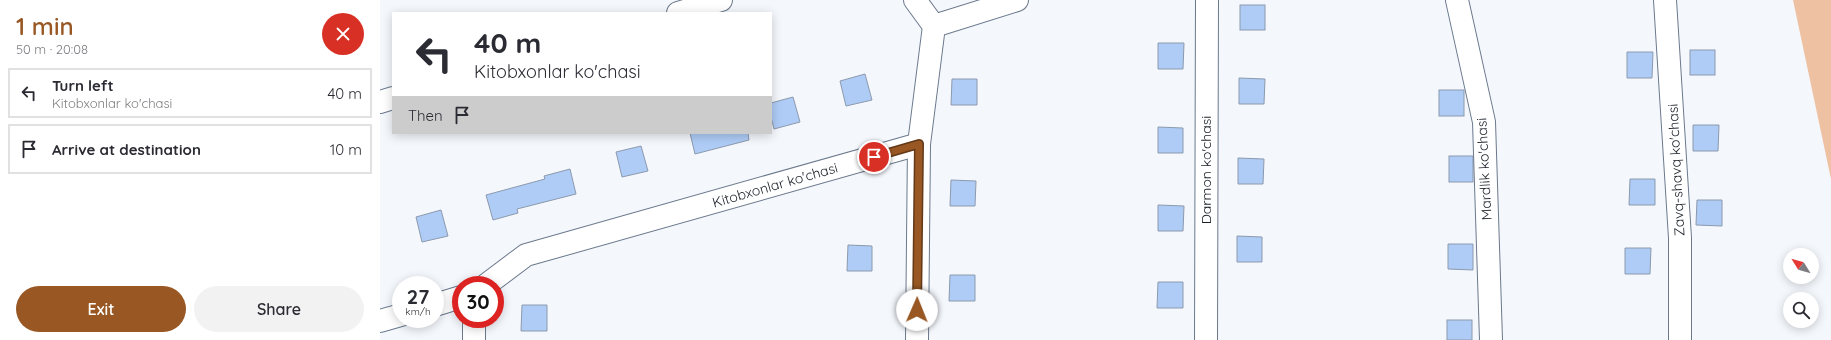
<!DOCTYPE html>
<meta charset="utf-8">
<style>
:root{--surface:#fff;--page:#f2f2f3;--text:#2b2b33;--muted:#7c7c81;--line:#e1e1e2;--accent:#985723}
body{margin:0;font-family:Quicksand,sans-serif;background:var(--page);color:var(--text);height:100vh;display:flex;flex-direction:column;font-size:15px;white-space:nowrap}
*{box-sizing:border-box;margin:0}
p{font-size:13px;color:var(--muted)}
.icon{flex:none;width:22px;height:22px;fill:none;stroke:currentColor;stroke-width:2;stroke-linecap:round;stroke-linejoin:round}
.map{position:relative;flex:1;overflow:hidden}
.sheet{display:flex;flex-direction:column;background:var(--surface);width:380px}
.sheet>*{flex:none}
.hud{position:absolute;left:12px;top:12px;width:380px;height:122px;border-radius:0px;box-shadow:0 2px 10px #0003;background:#fff;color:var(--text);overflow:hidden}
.needle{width:26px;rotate:307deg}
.fabs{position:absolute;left:1403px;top:248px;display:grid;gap:8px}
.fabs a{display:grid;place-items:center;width:36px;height:36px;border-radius:50%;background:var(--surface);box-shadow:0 2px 10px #0003;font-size:20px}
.speed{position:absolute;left:12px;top:276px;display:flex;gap:8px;font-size:20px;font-weight:700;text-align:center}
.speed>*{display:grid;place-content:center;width:52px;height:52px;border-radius:50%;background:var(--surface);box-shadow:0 2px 10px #0003;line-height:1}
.speed small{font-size:10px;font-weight:400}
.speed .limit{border:6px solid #d22;background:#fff;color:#111}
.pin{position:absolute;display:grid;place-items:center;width:34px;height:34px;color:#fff;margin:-17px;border:2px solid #fff;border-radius:50%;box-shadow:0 1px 4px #0007}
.me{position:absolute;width:44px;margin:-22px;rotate:1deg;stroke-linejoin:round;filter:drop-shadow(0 0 3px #0008)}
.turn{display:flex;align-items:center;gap:14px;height:84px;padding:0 16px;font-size:18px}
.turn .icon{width:52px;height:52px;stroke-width:2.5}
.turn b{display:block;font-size:28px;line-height:34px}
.then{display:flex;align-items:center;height:38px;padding:0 16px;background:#0003;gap:8px;font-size:15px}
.round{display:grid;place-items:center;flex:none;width:42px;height:42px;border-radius:21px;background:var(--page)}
.headline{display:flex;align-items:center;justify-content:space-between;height:68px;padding:0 16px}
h1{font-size:24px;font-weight:600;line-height:30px;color:var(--accent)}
.primary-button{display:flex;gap:8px;margin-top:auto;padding:8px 16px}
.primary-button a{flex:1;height:46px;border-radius:24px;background:var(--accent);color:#fff;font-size:16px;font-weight:600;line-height:46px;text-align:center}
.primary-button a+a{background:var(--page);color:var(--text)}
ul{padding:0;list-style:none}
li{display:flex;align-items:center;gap:12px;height:50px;margin:0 8px 6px;padding:0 8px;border:2px solid var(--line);border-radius:0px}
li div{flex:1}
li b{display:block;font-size:15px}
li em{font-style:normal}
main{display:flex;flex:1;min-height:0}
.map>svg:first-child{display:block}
.green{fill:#eec1a2}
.building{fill:#aeccf6;stroke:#8c9aae}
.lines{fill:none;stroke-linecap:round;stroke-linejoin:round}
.street-casing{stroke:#6b798c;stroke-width:24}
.street{stroke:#fff;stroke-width:22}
.route-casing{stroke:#633917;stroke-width:10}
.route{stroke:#985723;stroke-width:7}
.labels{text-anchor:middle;stroke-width:3;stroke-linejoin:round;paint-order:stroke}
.street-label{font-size:14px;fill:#191e26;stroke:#fff}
</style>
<main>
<section class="sheet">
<div class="headline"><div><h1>1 min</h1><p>50 m · 20:08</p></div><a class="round" style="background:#d93025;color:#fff"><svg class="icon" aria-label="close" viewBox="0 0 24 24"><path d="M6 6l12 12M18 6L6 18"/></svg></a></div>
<ul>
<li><svg class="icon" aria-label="left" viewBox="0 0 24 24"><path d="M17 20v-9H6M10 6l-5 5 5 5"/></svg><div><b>Turn left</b><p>Kitobxonlar ko'chasi</p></div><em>40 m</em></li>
<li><svg class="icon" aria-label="arrive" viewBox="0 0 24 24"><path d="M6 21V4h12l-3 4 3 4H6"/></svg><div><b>Arrive at destination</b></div><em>10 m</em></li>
</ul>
<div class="primary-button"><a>Exit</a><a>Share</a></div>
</section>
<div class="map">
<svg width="1451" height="340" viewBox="0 0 1451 340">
<rect width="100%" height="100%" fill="#f4f7fc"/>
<path class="green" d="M1413,0H1451V179Z"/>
<g class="building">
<rect x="860" y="5" width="25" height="25"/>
<path d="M778,43H804L803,69H778Z"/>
<rect x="1310" y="50" width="25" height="25"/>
<path d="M1247,52H1273L1272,78H1247Z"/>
<path d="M485,74L492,100L466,106L460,81Z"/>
<path d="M859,78L885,79L884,104H859Z"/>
<path d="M572,79H597V105H571Z"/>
<rect x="1059" y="90" width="25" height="26"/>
<path d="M413,97L420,122L394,129L391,117V103Z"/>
<path d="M1313,125H1339L1338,151H1313Z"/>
<path d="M778,127L803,128V153H778Z"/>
<path d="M310,133H368L369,140L315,154Z"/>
<path d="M261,146L268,171L242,177L236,152Z"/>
<rect x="1069" y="156" width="24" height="26"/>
<path d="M858,158L884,159L883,184H858Z"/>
<path d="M190,169L196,194L137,209L138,213L113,220L106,195L165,179L164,176Z"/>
<path d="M1250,179H1275V205H1249Z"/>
<path d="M571,180L596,181L595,206H570Z"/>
<path d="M1317,200H1342V226L1316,225Z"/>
<path d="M778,205L804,206L803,231H778Z"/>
<path d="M61,210L68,236L42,242L36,217Z"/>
<path d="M857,236L882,237V262H857Z"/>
<path d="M1068,244H1093V270L1068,269Z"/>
<path d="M468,245L492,246V271H467Z"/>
<path d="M1245,248H1271L1270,274H1245Z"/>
<path d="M570,275H595V301H569Z"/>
<path d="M778,282H803V308H777Z"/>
<path d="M142,305H167V331H141Z"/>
<rect x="1067" y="320" width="25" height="20"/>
</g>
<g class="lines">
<defs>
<g id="street">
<path d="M535,0L554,26"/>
<path d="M1077,0L1104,122L1111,340"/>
<path d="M1285,0L1300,238V340"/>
<path d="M298,13L341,0"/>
<path d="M0,102L13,98"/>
<path d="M106,285L146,255L539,144L554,26L637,0"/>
<path d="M55,305L81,297"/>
<path d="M0,321L21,315"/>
<path d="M94,340V319"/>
<path d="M537,340L539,144"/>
<path d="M826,340L827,0"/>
</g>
</defs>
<use href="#street" class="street-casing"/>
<use href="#street" class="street"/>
</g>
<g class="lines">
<defs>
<path id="route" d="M494,157L539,144L537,310"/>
</defs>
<use href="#route" class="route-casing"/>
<use href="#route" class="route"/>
</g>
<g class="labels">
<g class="street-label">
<text transform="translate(1104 169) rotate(-93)" y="5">Mardlik ko'chasi</text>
<text transform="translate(826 170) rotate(-90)" y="5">Darmon ko'chasi</text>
<text transform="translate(1296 170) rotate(-93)" y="5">Zavq-shavq ko'chasi</text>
<text transform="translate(395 185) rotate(-16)" y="5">Kitobxonlar ko'chasi</text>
</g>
</g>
</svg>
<div class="fabs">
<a><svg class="needle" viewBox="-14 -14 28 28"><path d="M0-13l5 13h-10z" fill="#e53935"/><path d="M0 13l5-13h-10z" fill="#7c7c81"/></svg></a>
<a><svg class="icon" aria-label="search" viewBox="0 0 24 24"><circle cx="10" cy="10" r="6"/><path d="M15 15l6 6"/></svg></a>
</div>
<div class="speed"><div>27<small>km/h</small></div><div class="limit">30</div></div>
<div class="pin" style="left:494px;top:157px;background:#d93025"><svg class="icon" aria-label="arrive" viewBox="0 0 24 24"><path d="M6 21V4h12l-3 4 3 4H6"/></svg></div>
<svg class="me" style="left:537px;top:310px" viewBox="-20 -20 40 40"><circle r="19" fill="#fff"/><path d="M0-13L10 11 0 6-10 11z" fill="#985723"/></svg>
<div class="hud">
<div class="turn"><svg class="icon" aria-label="left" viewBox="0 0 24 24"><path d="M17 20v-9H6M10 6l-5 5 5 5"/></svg><div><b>40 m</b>Kitobxonlar ko'chasi</div></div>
<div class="then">Then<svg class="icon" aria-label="arrive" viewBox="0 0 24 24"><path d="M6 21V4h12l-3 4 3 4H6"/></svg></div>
</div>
</div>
</main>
